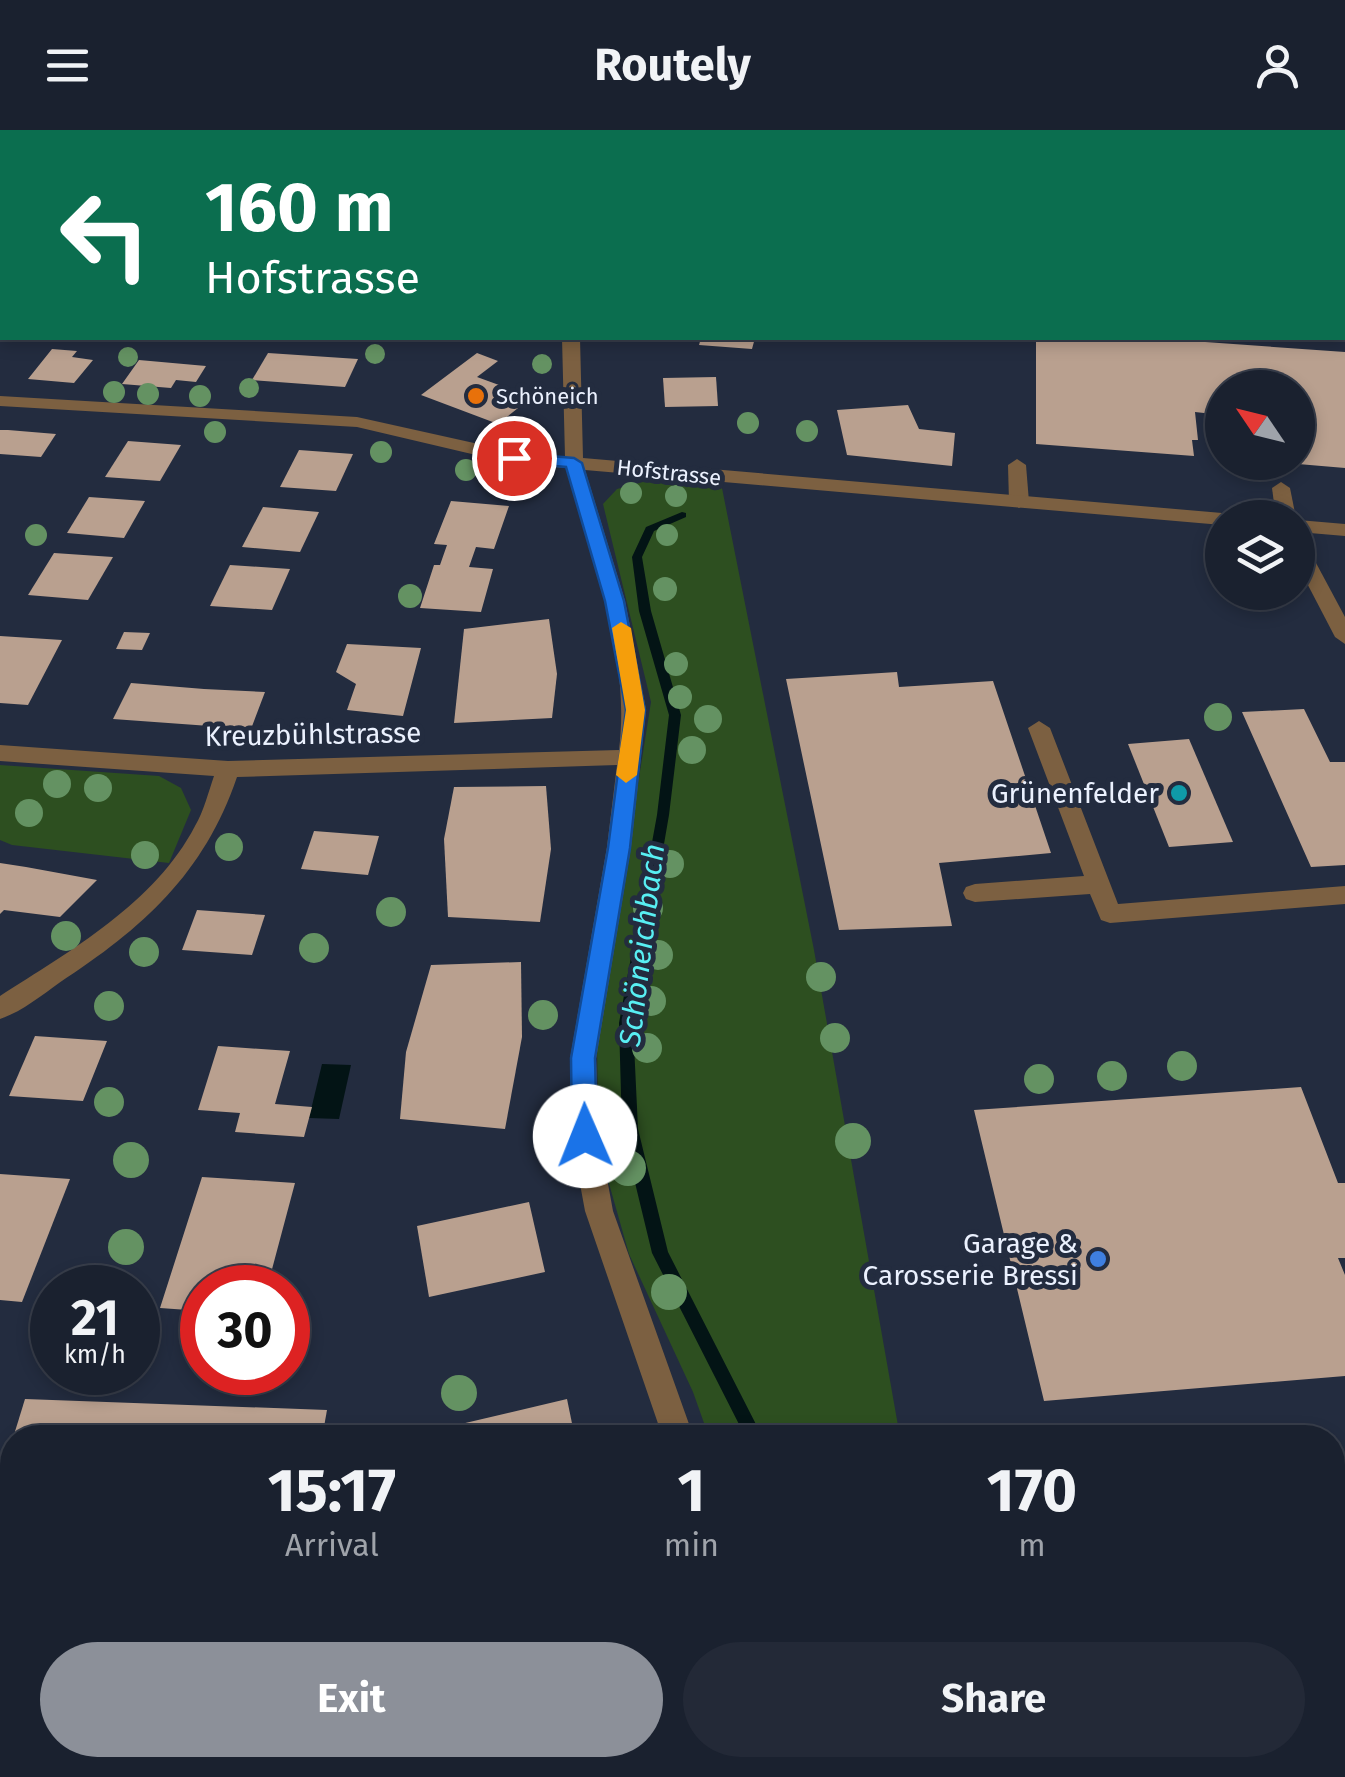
<!DOCTYPE html>
<meta charset="utf-8">
<style>
:root{--surface:#1a212f;--page:#232937;--text:#f1f3f6;--muted:#9fa3aa;--line:#383e4b;--accent:#8c9099}
body{margin:0;font-family:"Fira Sans",sans-serif;background:var(--page);color:var(--text);height:100vh;display:flex;flex-direction:column;font-size:38px;white-space:nowrap}
*{box-sizing:border-box;margin:0}
p{font-size:32px;color:var(--muted)}
.icon{flex:none;width:55px;height:55px;fill:none;stroke:currentColor;stroke-width:2;stroke-linecap:round;stroke-linejoin:round}
.map{position:relative;flex:1;overflow:hidden}
.details{position:absolute;left:0px;top:1295px;width:1345px;height:352px;display:flex;flex-direction:column;background:var(--surface);border-radius:40px 40px 0 0;box-shadow:0 5px 15px #0003,0 0 0 2px var(--line)}
.details>*{flex:none}
.banner{position:absolute;left:0px;top:0px;width:1345px;height:210px;box-shadow:0 5px 15px #0003,0 0 0 2px var(--line);background:#0b6e4f;color:#fff;overflow:hidden}
.needle{width:65px;rotate:305deg}
.tools{position:absolute;left:1205px;top:240px;display:grid;gap:20px}
.tools a{display:grid;place-items:center;width:110px;height:110px;border-radius:50%;background:var(--surface);box-shadow:0 5px 15px #0003,0 0 0 2px var(--line);font-size:50px}
.speed{position:absolute;left:30px;top:1135px;display:flex;gap:20px;font-size:50px;font-weight:700;text-align:center}
.speed>*{display:grid;place-content:center;width:130px;height:130px;border-radius:50%;background:var(--surface);box-shadow:0 5px 15px #0003,0 0 0 2px var(--line);line-height:1}
.speed small{font-size:25px;font-weight:400}
.speed .limit{border:15px solid #d22;background:#fff;color:#111}
.pin{position:absolute;display:grid;place-items:center;width:85px;height:85px;color:#fff;margin:-42px;border:5px solid #fff;border-radius:50%;box-shadow:0 2px 10px #0007}
.me{position:absolute;width:110px;margin:-55px;rotate:359deg;stroke-linejoin:round;filter:drop-shadow(0 0 8px #0008)}
.turn{display:flex;align-items:center;gap:35px;height:210px;padding:0 40px;font-size:45px}
.turn .icon{width:130px;height:130px;stroke-width:2.5}
.turn b{display:block;font-size:70px;line-height:85px}
.eta{display:flex;justify-content:space-evenly;align-items:center;height:170px;text-align:center}
.eta b{font-size:60px;font-weight:700;line-height:70px}
.button{display:flex;gap:20px;margin-top:auto;padding:20px 40px}
.button a{flex:1;height:115px;border-radius:60px;background:var(--accent);color:#fff;font-size:40px;font-weight:700;line-height:115px;text-align:center}
.button a+a{background:var(--page);color:var(--text)}
header{display:flex;justify-content:space-between;align-items:center;height:130px;padding:0 40px;background:var(--surface);font-size:45px;font-weight:700}
.map>svg:first-child{display:block}
.green{fill:#2d4f20}
.water{fill:#031415}
.lines{fill:none;stroke-linecap:round;stroke-linejoin:round}
.stream{fill:#031415;fill-rule:evenodd}
.building{fill:#b9a08f}
.service{fill:#7c6041;fill-rule:evenodd}
.minor{fill:#7c6041;fill-rule:evenodd}
.tree{fill:#649262}
.route{fill:#1a73e8;stroke:#114b97;stroke-width:2.5}
.slow{fill:#f59e0b}
.food-dot{fill:#e8710a;stroke:#232c3f;stroke-width:4}
.culture-dot{fill:#0f9aa8;stroke:#232c3f;stroke-width:4}
.shop-dot{fill:#3f7fe0;stroke:#232c3f;stroke-width:4}
.labels{text-anchor:middle;stroke-width:10;stroke-linejoin:round;paint-order:stroke}
.far-poi-label{font-size:22px;fill:#ebf1fe;stroke:#232c3f;text-anchor:start}
.far-street-label{font-size:22px;fill:#ebf1fe;stroke:#232c3f}
.street-label{font-size:28px;fill:#ebf1fe;stroke:#232c3f}
.poi-label{font-size:28px;fill:#ebf1fe;stroke:#232c3f;text-anchor:end}
.water-label{font-size:30px;font-style:italic;fill:#58eff3;stroke:#232c3f}
</style>
<header><svg class="icon" aria-label="menu" viewBox="0 0 24 24"><path d="M4 6h16M4 12h16M4 18h16"/></svg>Routely<svg class="icon" aria-label="person" viewBox="0 0 24 24"><circle cx="12" cy="8" r="4"/><path d="M4 21q1-7 8-7t8 7"/></svg></header>
<div class="map">
<svg width="1345" height="1647" viewBox="0 0 1345 1647">
<rect width="100%" height="100%" fill="#232c3f"/>
<g class="green">
<path d="M505,0H1345V141L1342,2Z"/>
<path d="M643,352L722,358L814,820L900,1307H709L693,1262L629,1124L606,1043L598,977L597,913L651,572L603,374L617,359Z"/>
<path d="M0,635L159,646L181,658L191,680L169,733L12,715L0,710Z"/>
<path d="M432,1635H848L850,1647H433Z"/>
</g>
<path class="water" d="M322,934L351,935L339,989L309,988Z"/>
<g class="lines">
<g class="stream">
<path d="M879,0H887L889,2H881Z"/>
<rect x="1342" y="141" width="3" height="6"/>
<path d="M682,382L686,383V387L654,401L642,427L651,481L681,585L669,685L633,893L638,999L668,1122L763,1308H746L652,1123L622,999L619,893L657,685L669,585L639,481L632,427L646,397Z"/>
</g>
</g>
<g class="building">
<path d="M701,208H755L752,219L699,215Z"/>
<path d="M1036,208H1149L1345,222V338L1298,334V258H1222V285L1195,282L1198,310H1192L1194,326L1036,314Z"/>
<path d="M52,219L77,221L72,227L93,230L74,253L28,249Z"/>
<path d="M268,223L358,229L345,257L252,250Z"/>
<path d="M477,223L498,231L477,247L532,267L498,294L421,265Z"/>
<path d="M139,230L206,236L196,252L176,250L171,258L122,254Z"/>
<path d="M716,247L718,276L665,277L663,248Z"/>
<path d="M908,275L919,299L955,303L952,336L847,325L837,280Z"/>
<path d="M0,300H8L56,304L41,327L0,324Z"/>
<path d="M128,311L181,315L160,351L105,347Z"/>
<path d="M299,320L353,324L336,361L280,357Z"/>
<path d="M89,367L145,371L124,408L67,403Z"/>
<path d="M451,371L509,376L494,419L476,417L469,437L493,439L481,482L420,478L434,435H440L447,415L434,414Z"/>
<path d="M263,377L319,382L300,422L242,417Z"/>
<path d="M54,423L113,427L88,470L28,465Z"/>
<path d="M230,435L290,439L272,480L210,476Z"/>
<path d="M549,489L557,544L552,588L454,593L464,499Z"/>
<path d="M124,502L150,503L142,520L116,519Z"/>
<path d="M0,506L62,510L28,575L0,573Z"/>
<path d="M347,514L421,518L403,586L347,580L356,554L336,542Z"/>
<path d="M897,542L899,557L993,551L1051,723L939,733L952,796L839,800L786,549Z"/>
<path d="M131,553L204,559L265,562L251,599L113,589Z"/>
<path d="M1304,579L1330,632H1345V735L1311,737L1242,582Z"/>
<path d="M1189,609L1233,712L1169,717L1128,614Z"/>
<path d="M546,656L551,719L540,792L448,787L444,709L454,657Z"/>
<path d="M314,701L379,706L368,745L301,739Z"/>
<path d="M0,733L26,737L97,750L60,787L4,780L0,784Z"/>
<path d="M197,780L265,785L252,825L182,820Z"/>
<path d="M521,832L522,907L505,999L400,989L406,922L431,835Z"/>
<path d="M35,906L107,911L83,971L9,966Z"/>
<path d="M218,916L290,921L275,974L312,977L304,1007L235,1002L240,983L198,980Z"/>
<path d="M1301,957L1338,1053H1345V1128H1338L1345,1145V1246L1044,1271L974,980Z"/>
<path d="M0,1044L70,1049L22,1172L0,1170Z"/>
<path d="M202,1047L295,1053L267,1158H202V1181L160,1178Z"/>
<path d="M529,1072L545,1142L429,1167L417,1096Z"/>
<path d="M25,1269L327,1280L322,1308H13Z"/>
<path d="M567,1269L575,1308H428L427,1302Z"/>
<path d="M12,1313V1397L0,1396V1350Z"/>
<path d="M1345,1518V1647H1218L1214,1635H1332V1521Z"/>
<path d="M477,1635H621L622,1645L477,1647Z"/>
</g>
<g class="lines">
<g class="service">
<path d="M1017,329L1026,335L1029,372L1019,378L1009,372L1008,335Z"/>
<path d="M1281,352L1290,358L1296,388H1276L1272,358Z"/>
<path d="M1039,591L1050,598L1118,774L1345,756V774L1110,793L1101,790L1090,764L975,772L966,769L963,763L966,757L975,754L1084,746L1028,598Z"/>
<path d="M1168,1635H1204L1208,1647H1172Z"/>
</g>
<g class="minor">
<path d="M487,0H503L504,2H489Z"/>
<path d="M562,208H580L583,328L1222,383L1231,388H1222V395L585,340L625,471L646,580L631,717L596,929L599,1005L613,1081L694,1308H663L585,1081L571,1005L570,929L607,717L617,635L237,647C204,744 143,798 59,853C41,866 21,882 0,889V866C70,821 155,773 195,696C204,681 208,663 214,646L0,631V615L228,631L619,620C631,525 592,428 566,338L514,334L357,297L0,276V266L357,287L514,322L565,327Z"/>
<path d="M1298,390L1345,394V406L1298,402Z"/>
<path d="M1298,412L1308,418L1345,487V514L1335,507L1298,436Z"/>
<path d="M1345,1366V1398L1332,1401V1369Z"/>
<path d="M12,1527V1561L0,1562V1528Z"/>
</g>
</g>
<g class="tree">
<circle cx="375" cy="224" r="10"/>
<circle cx="128" cy="227" r="10"/>
<circle cx="542" cy="234" r="10"/>
<circle cx="249" cy="258" r="10"/>
<circle cx="114" cy="262" r="11"/>
<circle cx="148" cy="264" r="11"/>
<circle cx="200" cy="266" r="11"/>
<circle cx="748" cy="293" r="11"/>
<circle cx="807" cy="301" r="11"/>
<circle cx="215" cy="302" r="11"/>
<circle cx="381" cy="322" r="11"/>
<circle cx="466" cy="340" r="11"/>
<circle cx="631" cy="363" r="11"/>
<circle cx="676" cy="366" r="11"/>
<circle cx="36" cy="405" r="11"/>
<circle cx="667" cy="405" r="11"/>
<circle cx="665" cy="459" r="12"/>
<circle cx="410" cy="466" r="12"/>
<circle cx="676" cy="534" r="12"/>
<circle cx="680" cy="567" r="12"/>
<circle cx="1218" cy="587" r="14"/>
<circle cx="708" cy="589" r="14"/>
<circle cx="692" cy="620" r="14"/>
<circle cx="57" cy="654" r="14"/>
<circle cx="98" cy="658" r="14"/>
<circle cx="29" cy="683" r="14"/>
<circle cx="229" cy="717" r="14"/>
<circle cx="145" cy="725" r="14"/>
<circle cx="670" cy="734" r="14"/>
<circle cx="648" cy="778" r="15"/>
<circle cx="391" cy="782" r="15"/>
<circle cx="66" cy="806" r="15"/>
<circle cx="314" cy="818" r="15"/>
<circle cx="144" cy="822" r="15"/>
<circle cx="658" cy="825" r="15"/>
<circle cx="821" cy="847" r="15"/>
<circle cx="651" cy="871" r="15"/>
<circle cx="109" cy="876" r="15"/>
<circle cx="543" cy="885" r="15"/>
<circle cx="835" cy="908" r="15"/>
<circle cx="647" cy="918" r="15"/>
<circle cx="1182" cy="936" r="15"/>
<circle cx="1112" cy="946" r="15"/>
<circle cx="1039" cy="949" r="15"/>
<circle cx="109" cy="972" r="15"/>
<circle cx="853" cy="1011" r="18"/>
<circle cx="131" cy="1030" r="18"/>
<circle cx="628" cy="1038" r="18"/>
<circle cx="126" cy="1117" r="18"/>
<circle cx="669" cy="1162" r="18"/>
<circle cx="459" cy="1263" r="18"/>
</g>
<path class="route" d="M514,323L574,328L582,333L624,471L645,580L630,718L595,928L597,1006L594,1013L585,1016L576,1013L572,1006L571,928L608,718L626,580L605,471L566,337L508,332V325Z"/>
<path class="slow" d="M621,492L631,498L645,580L637,645L626,653L616,645L626,580L612,498Z"/>
<circle class="food-dot" cx="476" cy="266" r="10"/>
<circle class="culture-dot" cx="1179" cy="663" r="10"/>
<circle class="shop-dot" cx="1098" cy="1129" r="10"/>
<g class="labels">
<g class="far-poi-label">
<text x="496" y="274">Schöneich</text>
</g>
<g class="far-street-label">
<text transform="translate(669 342) rotate(6)" y="8">Hofstrasse</text>
</g>
<g class="street-label">
<text transform="translate(313 604) rotate(-1)" y="10">Kreuzbühlstrasse</text>
</g>
<g class="poi-label">
<text x="1159" y="673">Grünenfelder</text>
<text x="1078" y="1123">Garage &amp;<tspan x="1078" dy="32">Carosserie Bressi</tspan></text>
</g>
<g class="water-label">
<text transform="translate(642 815) rotate(-83)" y="10">Schöneichbach</text>
</g>
</g>
</svg>
<div class="tools">
<a><svg class="needle" viewBox="-14 -14 28 28"><path d="M0-13l5 13h-10z" fill="#e53935"/><path d="M0 13l5-13h-10z" fill="#9fa3aa"/></svg></a>
<a><svg class="icon" aria-label="layers" viewBox="0 0 24 24"><path d="M12 4l9 5-9 5-9-5zM3 14l9 5 9-5"/></svg></a>
</div>
<div class="speed"><div>21<small>km/h</small></div><div class="limit">30</div></div>
<div class="pin" style="left:514px;top:328px;background:#d93025"><svg class="icon" aria-label="arrive" viewBox="0 0 24 24"><path d="M6 21V4h12l-3 4 3 4H6"/></svg></div>
<svg class="me" style="left:585px;top:1006px" viewBox="-20 -20 40 40"><circle r="19" fill="#fff"/><path d="M0-13L10 11 0 6-10 11z" fill="#1a73e8"/></svg>
<div class="banner">
<div class="turn"><svg class="icon" aria-label="left" viewBox="0 0 24 24"><path d="M17 20v-9H6M10 6l-5 5 5 5"/></svg><div><b>160 m</b>Hofstrasse</div></div>
</div>
<section class="details">
<div class="eta">
<div><b>15:17</b><p>Arrival</p></div>
<div><b>1</b><p>min</p></div>
<div><b>170</b><p>m</p></div>
</div>
<div class="button"><a>Exit</a><a>Share</a></div>
</section>
</div>
